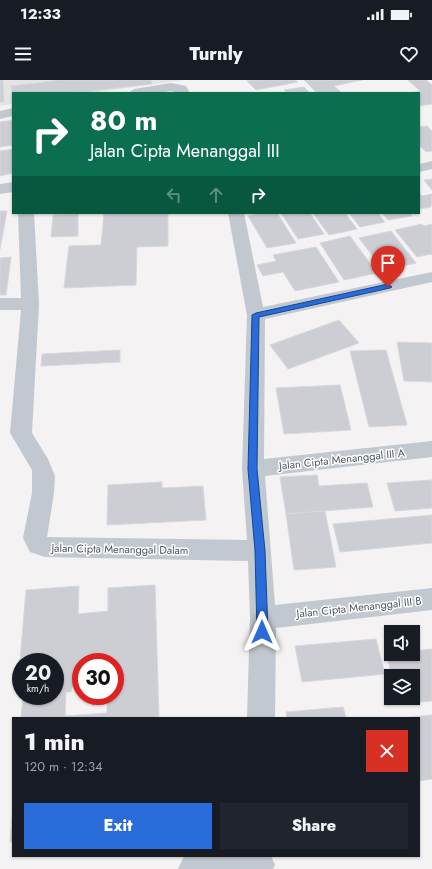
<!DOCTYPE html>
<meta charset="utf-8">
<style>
:root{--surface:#171b24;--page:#20242c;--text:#f1f3f6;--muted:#9ea1a6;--accent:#286bd9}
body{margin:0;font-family:Jost,sans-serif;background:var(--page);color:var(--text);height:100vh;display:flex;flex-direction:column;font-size:15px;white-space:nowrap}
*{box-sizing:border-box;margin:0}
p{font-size:13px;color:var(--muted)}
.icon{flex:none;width:22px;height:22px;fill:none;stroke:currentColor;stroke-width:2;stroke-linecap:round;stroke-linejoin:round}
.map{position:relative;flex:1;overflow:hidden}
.drawer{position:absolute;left:12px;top:637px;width:408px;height:140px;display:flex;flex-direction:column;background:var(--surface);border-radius:0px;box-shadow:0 1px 3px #0004}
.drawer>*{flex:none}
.guide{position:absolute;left:12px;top:12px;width:408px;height:122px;border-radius:0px;box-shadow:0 1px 3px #0004;background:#0b6e4f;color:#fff;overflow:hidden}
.controls{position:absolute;left:384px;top:545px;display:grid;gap:8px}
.controls a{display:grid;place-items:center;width:36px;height:36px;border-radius:0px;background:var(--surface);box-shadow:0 1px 3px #0004;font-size:20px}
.speed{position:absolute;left:12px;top:573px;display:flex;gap:8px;font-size:20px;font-weight:700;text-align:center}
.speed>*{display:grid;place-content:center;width:52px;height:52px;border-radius:50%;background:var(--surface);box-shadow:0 1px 3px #0004;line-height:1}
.speed small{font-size:10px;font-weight:400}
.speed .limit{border:6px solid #d22;background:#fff;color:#111}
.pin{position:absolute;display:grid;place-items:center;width:34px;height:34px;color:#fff;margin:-41px -17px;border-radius:50% 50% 50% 0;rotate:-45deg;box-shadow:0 0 4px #0007}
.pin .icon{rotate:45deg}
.me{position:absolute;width:44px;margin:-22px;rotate:0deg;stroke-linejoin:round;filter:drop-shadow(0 0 3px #0008)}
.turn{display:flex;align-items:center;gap:14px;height:84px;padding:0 12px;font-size:18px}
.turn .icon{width:52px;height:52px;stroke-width:2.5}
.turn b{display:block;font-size:28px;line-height:34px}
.lanes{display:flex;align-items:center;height:38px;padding:0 12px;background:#0003;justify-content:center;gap:20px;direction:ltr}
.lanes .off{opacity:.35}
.round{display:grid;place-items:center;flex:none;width:42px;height:42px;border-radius:0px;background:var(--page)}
.overview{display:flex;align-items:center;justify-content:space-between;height:68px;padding:0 12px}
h1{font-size:24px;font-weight:800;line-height:30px}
.primary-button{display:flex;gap:8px;margin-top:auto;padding:8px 12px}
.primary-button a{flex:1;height:46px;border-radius:0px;background:var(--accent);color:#fff;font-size:16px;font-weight:800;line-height:46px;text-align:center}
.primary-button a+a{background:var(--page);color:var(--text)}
.status{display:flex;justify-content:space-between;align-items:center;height:28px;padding:0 20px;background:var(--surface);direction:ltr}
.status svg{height:11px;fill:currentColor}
header{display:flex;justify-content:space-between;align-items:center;height:52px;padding:0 12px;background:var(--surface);font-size:18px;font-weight:800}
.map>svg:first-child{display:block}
.education{fill:#e5e4e3}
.building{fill:#ccced4;stroke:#d7d8dd;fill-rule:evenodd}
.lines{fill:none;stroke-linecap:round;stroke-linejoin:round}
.street{fill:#c1c8cf;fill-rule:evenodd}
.route{fill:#286bd9;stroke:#1a468d}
.labels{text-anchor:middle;stroke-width:3;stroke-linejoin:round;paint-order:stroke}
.street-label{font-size:11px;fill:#4b545e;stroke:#fff}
</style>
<div class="status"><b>12:33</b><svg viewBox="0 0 49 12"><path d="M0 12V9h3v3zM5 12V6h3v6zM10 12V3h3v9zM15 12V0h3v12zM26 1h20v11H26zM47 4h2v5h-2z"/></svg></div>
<header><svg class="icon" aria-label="menu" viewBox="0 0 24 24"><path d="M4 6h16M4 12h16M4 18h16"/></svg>Turnly<svg class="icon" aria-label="heart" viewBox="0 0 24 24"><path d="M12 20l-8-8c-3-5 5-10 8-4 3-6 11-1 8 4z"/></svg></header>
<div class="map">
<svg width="432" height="789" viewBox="0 0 432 789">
<rect width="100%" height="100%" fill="#f4f2f2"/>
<path class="education" d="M0,0H184L91,13H13V24L0,26Z"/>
<g class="building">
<path d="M0,0H3L4,22H0Z"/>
<path d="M61,0H151L152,4L73,13H13V18L11,6Z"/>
<path d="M254,0H295L298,2L256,10L247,1Z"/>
<path d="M304,0H362L334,6L342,13H317Z"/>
<path d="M408,0H426L432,5V24L419,26V13H411L420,11Z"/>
<path d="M304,7L310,13H287L284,10Z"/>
<path d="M13,40V65L0,67V42Z"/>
<path d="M427,46L432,51V71L426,72L419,65V47Z"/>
<path d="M13,69V93L0,96V71Z"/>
<path d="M432,99V110L424,100Z"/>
<path d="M419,113L422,116L432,114L431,127L419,129Z"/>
<path d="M0,131H7L0,169Z"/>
<path d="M104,133H168V166L137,167L136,205L64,208L69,166L101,165Z"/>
<path d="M263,133H277L296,163L267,168L248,136Z"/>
<path d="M281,133H310L324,154L298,159Z"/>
<path d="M313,133H345L357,149L329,155Z"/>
<path d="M349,133H378L385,142L360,147Z"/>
<path d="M382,133H410L412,136L388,140Z"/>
<path d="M78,134V156L51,157L53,135Z"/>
<path d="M422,144L424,146L432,144V175L431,174L417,177L395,150Z"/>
<path d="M391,151L416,183L383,190L359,158Z"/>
<path d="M350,156L377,193L344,200L320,163Z"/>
<path d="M316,167L339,202L295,211L283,192L263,196L257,185L276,181L273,175Z"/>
<path d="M11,177L6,215H0V178Z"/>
<path d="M339,240L359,263L288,289L270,265Z"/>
<path d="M397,262L432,263V302L404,301Z"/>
<path d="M120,270V282L41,286L42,274Z"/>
<path d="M386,270L407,345L369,347L350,271Z"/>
<path d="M340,305L351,350L284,354L276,308Z"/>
<path d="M317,395L319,406L367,403L373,427L286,434L280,397Z"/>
<path d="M432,400V428L395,431L387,403Z"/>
<path d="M162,402V408L203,406L206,440L107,445L108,405Z"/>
<path d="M325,431L336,487L294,490L286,434Z"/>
<path d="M432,435V463L340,472L333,444Z"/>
<path d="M155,505L159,638H21L23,616H55V582H21V615H17L26,510L79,506L78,534L108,531V508ZM81,582H115V616H107V633L65,636L66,612H71L72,607H81Z"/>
<path d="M376,559L385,594L302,602L295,566Z"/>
<path d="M432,569V621L398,624L397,618H413V596H392L386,573L413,574V571Z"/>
<path d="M343,627L346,638H287L286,632Z"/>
<path d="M432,635V699L419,701V638H401Z"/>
<path d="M13,726V762H10Z"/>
</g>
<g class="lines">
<g class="street">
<path d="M171,3L186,6L190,13H177L171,11L158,13H128L134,9Z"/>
<path d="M13,28V36L0,39V31Z"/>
<path d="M432,81V89L419,92V84Z"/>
<path d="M13,102V112L0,114V104Z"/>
<path d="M18,133H34L39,224L32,353L48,379L55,396L54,413L47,457L247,460L242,389L247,235L228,133H244L263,227L432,192V202L265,239L264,379L432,361V377L265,396L275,525L432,508V530L276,548L275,638H247L250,538L248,481L45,477L30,472L23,458L32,413V390L10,353L21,230H0V218H21Z"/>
<path d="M187,776H271L275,785L273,789H178L183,778Z"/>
</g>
</g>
<path class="route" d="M388,204L392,207L390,208L259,237L257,389L265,471L268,552L266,556L262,557L259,556L257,552L255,471L248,389L252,235L256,233Z"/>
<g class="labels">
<g class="street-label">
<text transform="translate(342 379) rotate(-6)" y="4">Jalan Cipta Menanggal III A</text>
<text transform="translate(120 469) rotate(1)" y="4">Jalan Cipta Menanggal Dalam</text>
<text transform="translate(359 527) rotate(-6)" y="4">Jalan Cipta Menanggal III B</text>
</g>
</g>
</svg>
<div class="controls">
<a><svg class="icon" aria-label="sound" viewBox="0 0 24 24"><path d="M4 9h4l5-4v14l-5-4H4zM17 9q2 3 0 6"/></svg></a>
<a><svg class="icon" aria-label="layers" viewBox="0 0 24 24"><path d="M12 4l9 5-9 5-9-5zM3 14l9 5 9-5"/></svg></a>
</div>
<div class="speed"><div>20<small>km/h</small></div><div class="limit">30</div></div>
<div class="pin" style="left:388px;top:207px;background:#d93025"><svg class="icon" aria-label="arrive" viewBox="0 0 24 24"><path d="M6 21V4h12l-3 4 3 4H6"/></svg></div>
<svg class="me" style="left:262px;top:552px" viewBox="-20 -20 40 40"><path d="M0-17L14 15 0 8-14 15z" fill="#286bd9" stroke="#fff" stroke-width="4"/></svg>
<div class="guide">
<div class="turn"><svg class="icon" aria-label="right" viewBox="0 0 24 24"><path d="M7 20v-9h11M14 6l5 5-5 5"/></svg><div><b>80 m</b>Jalan Cipta Menanggal III</div></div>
<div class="lanes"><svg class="icon off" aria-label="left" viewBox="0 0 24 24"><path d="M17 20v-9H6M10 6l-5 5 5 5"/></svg><svg class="icon off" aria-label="ahead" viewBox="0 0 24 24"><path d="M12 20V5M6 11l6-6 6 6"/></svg><svg class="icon" aria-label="right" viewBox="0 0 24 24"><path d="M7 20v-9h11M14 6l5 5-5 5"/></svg></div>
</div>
<section class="drawer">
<div class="overview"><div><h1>1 min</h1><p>120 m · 12:34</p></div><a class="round" style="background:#d93025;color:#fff"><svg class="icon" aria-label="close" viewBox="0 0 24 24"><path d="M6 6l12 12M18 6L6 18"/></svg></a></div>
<div class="primary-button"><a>Exit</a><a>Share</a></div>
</section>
</div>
